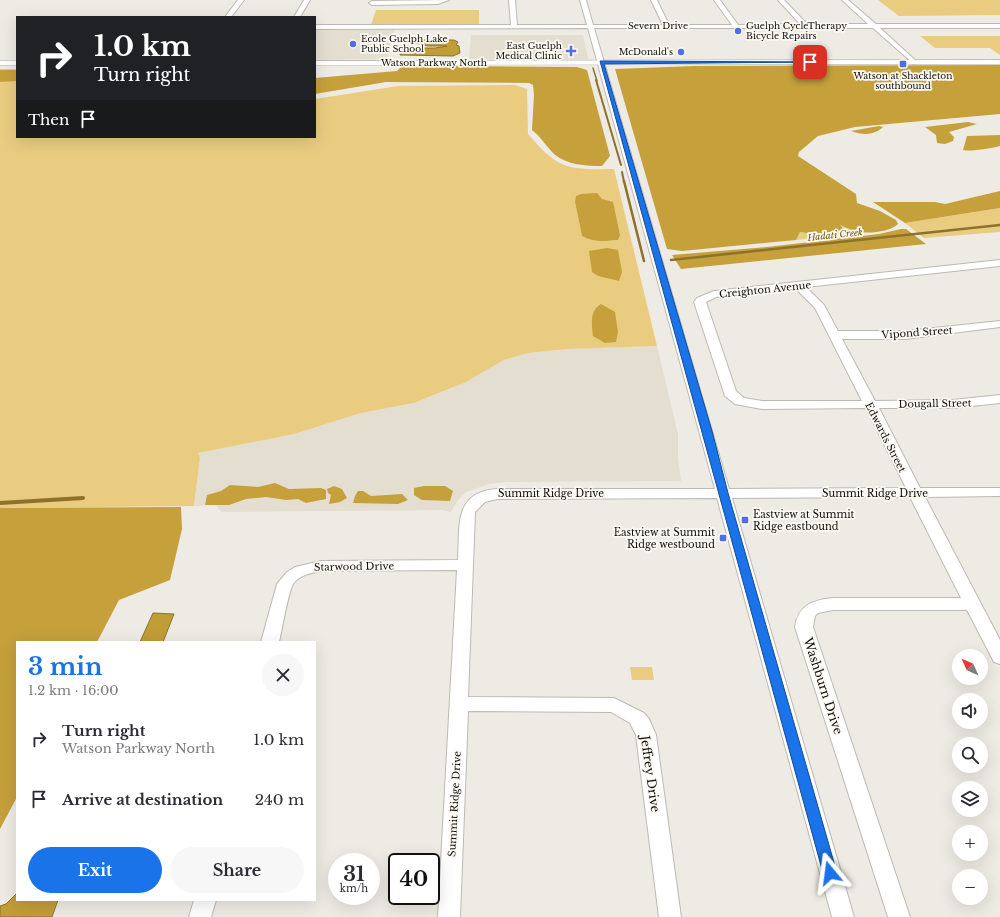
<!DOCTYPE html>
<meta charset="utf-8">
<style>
:root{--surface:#fff;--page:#f7f7f7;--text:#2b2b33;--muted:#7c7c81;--accent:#1a73e8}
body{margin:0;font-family:"Libre Baskerville",serif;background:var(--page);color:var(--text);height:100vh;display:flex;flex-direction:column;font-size:15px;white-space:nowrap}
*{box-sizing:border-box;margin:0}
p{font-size:13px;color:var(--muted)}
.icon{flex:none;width:22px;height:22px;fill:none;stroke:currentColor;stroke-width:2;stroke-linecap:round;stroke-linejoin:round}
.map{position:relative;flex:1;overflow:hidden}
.side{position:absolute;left:16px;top:641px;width:300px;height:260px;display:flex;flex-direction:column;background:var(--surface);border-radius:0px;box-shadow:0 4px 16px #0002}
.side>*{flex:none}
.top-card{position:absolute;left:16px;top:16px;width:300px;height:122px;border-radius:0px;box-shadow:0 4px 16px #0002;background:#202124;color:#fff;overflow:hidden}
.needle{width:26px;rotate:315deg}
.buttons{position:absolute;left:952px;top:649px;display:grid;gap:8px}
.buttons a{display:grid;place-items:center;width:36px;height:36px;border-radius:50%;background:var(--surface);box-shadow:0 4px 16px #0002;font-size:20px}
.speed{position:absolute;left:328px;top:853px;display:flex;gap:8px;font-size:20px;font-weight:700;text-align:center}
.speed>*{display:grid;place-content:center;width:52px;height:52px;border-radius:50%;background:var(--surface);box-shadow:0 4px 16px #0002;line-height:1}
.speed small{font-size:10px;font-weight:400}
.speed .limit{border:2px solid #111;border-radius:6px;background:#fff;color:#111}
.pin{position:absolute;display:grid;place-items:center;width:34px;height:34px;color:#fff;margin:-17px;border-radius:8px;box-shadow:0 2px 6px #0006}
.me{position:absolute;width:44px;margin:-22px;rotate:344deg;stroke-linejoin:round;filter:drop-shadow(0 0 3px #0008)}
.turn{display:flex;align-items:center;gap:14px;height:84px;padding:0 12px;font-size:18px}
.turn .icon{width:52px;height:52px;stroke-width:2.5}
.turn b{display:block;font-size:28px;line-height:34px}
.then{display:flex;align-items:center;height:38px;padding:0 12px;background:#0003;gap:8px;font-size:15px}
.round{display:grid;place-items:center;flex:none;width:42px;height:42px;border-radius:21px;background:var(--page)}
.head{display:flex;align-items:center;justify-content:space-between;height:68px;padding:0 12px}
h1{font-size:24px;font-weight:800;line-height:30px;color:var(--accent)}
.primary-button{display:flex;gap:8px;margin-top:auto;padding:8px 12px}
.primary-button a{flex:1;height:46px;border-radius:24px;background:var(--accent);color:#fff;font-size:16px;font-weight:800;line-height:46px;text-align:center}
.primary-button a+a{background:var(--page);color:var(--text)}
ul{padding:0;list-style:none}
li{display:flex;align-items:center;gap:12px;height:60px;padding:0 12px}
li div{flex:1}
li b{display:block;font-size:15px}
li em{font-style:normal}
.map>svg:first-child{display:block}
.built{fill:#e4ded0}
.green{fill:#eacc80;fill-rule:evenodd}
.forest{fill:#c5a03b}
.water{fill:#c19d37;stroke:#8c722a}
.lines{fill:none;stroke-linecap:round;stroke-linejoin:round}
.stream-far3{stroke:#8c722a;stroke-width:1.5}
.stream-far2{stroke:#8c722a;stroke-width:2}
.stream-far1{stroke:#8c722a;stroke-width:2.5}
.stream{stroke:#8c722a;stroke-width:4}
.minor-casing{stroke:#bcb9b2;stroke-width:2}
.major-casing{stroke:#bcb9b2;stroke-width:1}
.minor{fill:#fff;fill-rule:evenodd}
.major{fill:#fff;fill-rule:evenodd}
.route{fill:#1a73e8;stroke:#114b97}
.poi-dot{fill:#4e6ee2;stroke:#fbf9f2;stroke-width:1.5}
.labels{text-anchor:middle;stroke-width:3.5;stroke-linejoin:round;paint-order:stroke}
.far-street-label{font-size:9px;fill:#100f0d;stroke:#fbf9f2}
.far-poi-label{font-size:9px;fill:#100f0d;stroke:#fbf9f2;text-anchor:start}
.far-water-label{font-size:9px;font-style:italic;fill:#6c5402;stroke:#fbf9f2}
.street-label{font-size:10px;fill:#100f0d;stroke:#fbf9f2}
.poi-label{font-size:10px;fill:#100f0d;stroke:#fbf9f2;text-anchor:start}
.near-street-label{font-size:12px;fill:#100f0d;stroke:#fbf9f2}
</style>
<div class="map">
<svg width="1000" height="917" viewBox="0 0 1000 917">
<rect width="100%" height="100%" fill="#eeebe4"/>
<g class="built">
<path d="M395,28L387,59L315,60V29Z"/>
<path d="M471,35H583L588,59H469Z"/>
<path d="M657,346L678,434V459L681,481L505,482L489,484L466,492L457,501L451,512L442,510L221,512L216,505L194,506L200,458L198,453L294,434L361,413L414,403L453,388L504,360L528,353L568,349Z"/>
</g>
<g class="green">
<path d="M878,0H1000V15L899,16Z"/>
<path d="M376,10H479V25H371Z"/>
<path d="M920,36H1000V55L990,48H935Z"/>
<path d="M0,69H17V137H315V99L398,86L515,85L527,89L528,134C537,144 546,155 558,162C573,171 597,169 614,169L657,346L568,349L528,353L504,360L464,383L414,403L361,413L294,434L198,453L200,458L194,506L0,508ZM602,199L618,240C605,241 594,243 582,236L575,202Z"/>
<path d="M1000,208V232L924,238L905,223Z"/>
<path d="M839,225L862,233L796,240L800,232L813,234Z"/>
<path d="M630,667H652L654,680H632Z"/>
</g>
<g class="forest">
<path d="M1000,65V114L855,127L818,136L799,152L798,156L856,194L857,203L880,211L896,220L898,224C891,231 871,234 861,232C854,231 847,228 840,225L844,230L813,234L800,232L796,240L682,251L667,249L615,69L695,66Z"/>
<path d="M441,66L577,67L587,70L610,156L602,166C586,166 567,165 554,154C546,146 541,137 532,130L534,95L533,85L529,83L386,82L315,94V78L397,71L401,67Z"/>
<path d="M0,70H17V81L0,82Z"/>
<path d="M968,122L977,124L949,132L954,137L953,141L945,144L937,143L936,135L925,127Z"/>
<path d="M879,126L883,127C873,136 863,135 851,131Z"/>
<path d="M1000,135V146C992,148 970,152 963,150L967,136Z"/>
<path d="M1000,191V208L905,223L873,202H935L945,204Z"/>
<path d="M597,193L602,199L613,202L620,235L618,240C605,241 594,243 582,236L575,202L576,196L581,194Z"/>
<path d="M901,229H906L926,244L681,269L672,255L767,247L879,234Z"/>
<path d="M607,248L618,250L622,272L619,281L598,276L592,272L589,251Z"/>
<path d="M601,304L615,312L618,332L616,342L605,343L593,336C592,325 589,311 601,304Z"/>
<path d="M275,483L289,489L321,488L326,490V499L306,503L298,499L286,500L266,497L246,499L229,505H205L207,495L221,491L230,485L258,487Z"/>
<path d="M334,486L342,489L347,498L340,502L329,504L331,495L328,493L327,489Z"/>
<path d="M424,486H445L453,491L450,501L422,500L414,495V488Z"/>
<path d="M358,491H363L371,496L402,494L408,500L398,504L353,503L355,496Z"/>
<path d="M181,507L182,529L170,580L119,600L97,642H17V797L0,829V508Z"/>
</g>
<g class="water">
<path d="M421,40H454L458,42L456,45L459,46L460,53L453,56L400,55L402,49L405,48H435L447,46H428L411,42Z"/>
<path d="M153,613L174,614L163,642H140Z"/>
<path d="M17,893V900H58L52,917H0V906L6,904Z"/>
</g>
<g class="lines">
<g class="stream-far3">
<path d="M408,41H412"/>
<path d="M593,68L597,81"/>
</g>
<g class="stream-far2">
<path d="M596,80L621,165"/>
<path d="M622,172L624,182"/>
</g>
<g class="stream-far1">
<path d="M624,181L644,261"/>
<path d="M671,260L1000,225"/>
</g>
<path class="stream" d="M0,503L83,498"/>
<defs>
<g id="minor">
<path d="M238,0H244L231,17H225Z"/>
<path d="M304,0H310L300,17H294Z"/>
<path d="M449,0L438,4L372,5L369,3L372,1Z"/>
<path d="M509,0H515L517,25H587L580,0H586L593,25H663L651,0H657L669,25H732L714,0H720L738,25L800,24L778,0H784L807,24H868L842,0H848L876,24H1000V28H880L916,61L917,62L914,64L873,28H594L729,489L906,488L866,408L762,409L735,404L725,396L694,302L697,298L714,291L1000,260V266L806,287L824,305L838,331H905L1000,321V327L905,339H842L875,401L953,400L1000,395V403L953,408H879L920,488H1000V496L925,497L1000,640V664L994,662L967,610H833L818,613L815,616L813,627L910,917H888L795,627C798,605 813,600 833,598H961L910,497L732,498L854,917H832L717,498L497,499L485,502L475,512L468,697L614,698L644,713L649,719L656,735L681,917H659L636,735L630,723L611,712L468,711L460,917H438L457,570L321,571C311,573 299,575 293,584C288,593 282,630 279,642H261L277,584L287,572L295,567L321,561L458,560C460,527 453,492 497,489H715L588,28L315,29V25H511ZM795,288L815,308L862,401H762L744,398L736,391L706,302L716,297Z"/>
<path d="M194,900H216L211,917H189Z"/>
</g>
<g id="major">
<path d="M1000,60V64L315,65V61Z"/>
<rect x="0" y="61" width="17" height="4"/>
</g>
</defs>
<use href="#minor" class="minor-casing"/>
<use href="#major" class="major-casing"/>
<use href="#minor" class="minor"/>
<use href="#major" class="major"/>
</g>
<path class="route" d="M600,61L812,62L604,64L712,431L728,493L837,873L835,877L830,879L825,877L823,873Z"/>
<g class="poi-dot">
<circle cx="738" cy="31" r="4"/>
<circle cx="353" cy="44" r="4"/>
<path d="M569 45h4v4h4v4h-4v4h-4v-4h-4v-4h4z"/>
<circle cx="681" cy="52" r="4"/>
<rect x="899" y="60" width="8" height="8" rx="2"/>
<rect x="741" y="516" width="8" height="8" rx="2"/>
<rect x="719" y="534" width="8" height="8" rx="2"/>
</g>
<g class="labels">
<g class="far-street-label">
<text x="658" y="29">Severn Drive</text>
<text x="434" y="66">Watson Parkway North</text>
</g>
<g class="far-poi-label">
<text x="746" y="29">Guelph CycleTherapy<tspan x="746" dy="10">Bicycle Repairs</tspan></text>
<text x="361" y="42">Ecole Guelph Lake<tspan x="361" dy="10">Public School</tspan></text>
<text x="562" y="49" text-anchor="end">East Guelph<tspan x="562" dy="10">Medical Clinic</tspan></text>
<text x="673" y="55" text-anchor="end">McDonald's</text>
<text x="903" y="79" text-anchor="middle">Watson at Shackleton<tspan x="903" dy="10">southbound</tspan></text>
</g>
<g class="far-water-label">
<text transform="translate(835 235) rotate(-6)" y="3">Hadati Creek</text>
</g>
<g class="street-label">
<text transform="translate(765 289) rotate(-6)" y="4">Creighton Avenue</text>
<text transform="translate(917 332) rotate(-4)" y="4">Vipond Street</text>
<text transform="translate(935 403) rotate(-1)" y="4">Dougall Street</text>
<text transform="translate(886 437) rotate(63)" y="4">Edwards Street</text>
<text x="551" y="497">Summit Ridge Drive</text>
<text x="875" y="497">Summit Ridge Drive</text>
<text transform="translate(354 566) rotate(-1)" y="4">Starwood Drive</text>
<text transform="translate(454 804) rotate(-87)" y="4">Summit Ridge Drive</text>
</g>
<g class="poi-label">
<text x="753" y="518">Eastview at Summit<tspan x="753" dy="12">Ridge eastbound</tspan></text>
<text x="715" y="536" text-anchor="end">Eastview at Summit<tspan x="715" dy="12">Ridge westbound</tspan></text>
</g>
<g class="near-street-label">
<text transform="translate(823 686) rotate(72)" y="4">Washburn Drive</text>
<text transform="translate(650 774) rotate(82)" y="4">Jeffrey Drive</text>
</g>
</g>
</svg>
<div class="buttons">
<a><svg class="needle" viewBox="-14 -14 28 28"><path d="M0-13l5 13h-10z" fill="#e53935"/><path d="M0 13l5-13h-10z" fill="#7c7c81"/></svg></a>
<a><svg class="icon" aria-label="sound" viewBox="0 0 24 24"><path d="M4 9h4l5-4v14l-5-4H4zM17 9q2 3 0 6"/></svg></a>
<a><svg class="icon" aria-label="search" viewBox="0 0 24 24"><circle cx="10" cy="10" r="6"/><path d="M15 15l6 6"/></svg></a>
<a><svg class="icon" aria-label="layers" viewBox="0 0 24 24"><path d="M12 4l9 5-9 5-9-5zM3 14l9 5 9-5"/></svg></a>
<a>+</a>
<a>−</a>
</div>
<div class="speed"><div>31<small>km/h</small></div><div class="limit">40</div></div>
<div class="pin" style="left:810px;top:62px;background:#d93025"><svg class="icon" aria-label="arrive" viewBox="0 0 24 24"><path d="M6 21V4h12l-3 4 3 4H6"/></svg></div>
<svg class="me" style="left:830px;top:873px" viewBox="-20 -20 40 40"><path d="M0-17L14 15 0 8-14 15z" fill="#1a73e8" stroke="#fff" stroke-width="4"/></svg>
<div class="top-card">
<div class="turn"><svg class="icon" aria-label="right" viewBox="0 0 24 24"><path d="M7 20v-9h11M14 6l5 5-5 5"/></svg><div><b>1.0 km</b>Turn right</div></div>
<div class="then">Then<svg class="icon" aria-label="arrive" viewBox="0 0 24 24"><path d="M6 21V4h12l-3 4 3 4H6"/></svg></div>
</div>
<section class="side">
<div class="head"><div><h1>3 min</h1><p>1.2 km · 16:00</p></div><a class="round"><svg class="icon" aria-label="close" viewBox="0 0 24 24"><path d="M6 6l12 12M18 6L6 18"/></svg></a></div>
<ul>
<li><svg class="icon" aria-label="right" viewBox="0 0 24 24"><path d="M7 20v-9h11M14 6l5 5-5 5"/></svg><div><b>Turn right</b><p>Watson Parkway North</p></div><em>1.0 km</em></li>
<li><svg class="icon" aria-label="arrive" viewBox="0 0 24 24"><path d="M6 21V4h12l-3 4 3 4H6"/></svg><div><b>Arrive at destination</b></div><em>240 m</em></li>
</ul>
<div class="primary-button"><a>Exit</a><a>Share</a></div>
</section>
</div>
